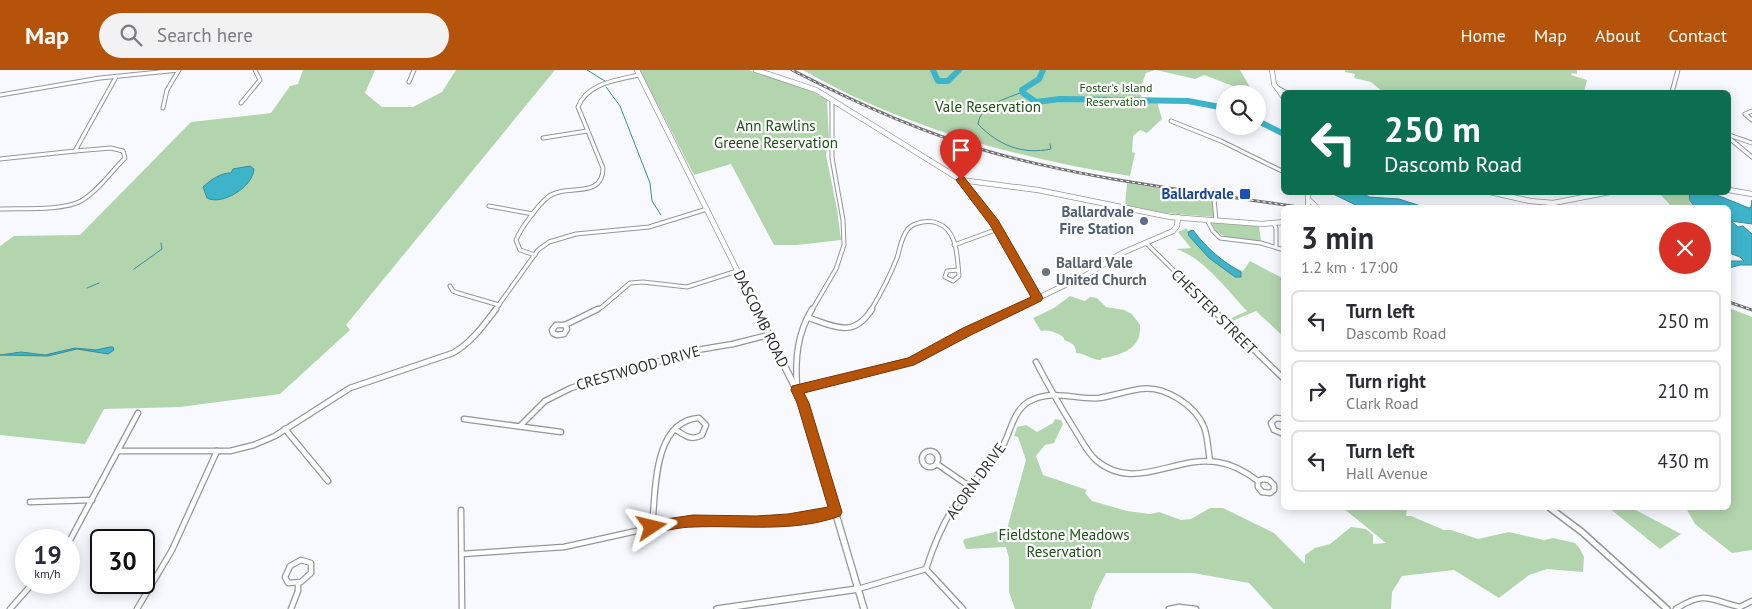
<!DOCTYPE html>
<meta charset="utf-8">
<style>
:root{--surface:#fff;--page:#f2f2f3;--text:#2b2b33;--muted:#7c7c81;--line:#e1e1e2;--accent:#b45309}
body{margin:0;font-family:"PT Sans",sans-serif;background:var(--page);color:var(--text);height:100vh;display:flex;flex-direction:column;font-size:19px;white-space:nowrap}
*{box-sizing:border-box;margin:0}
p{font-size:16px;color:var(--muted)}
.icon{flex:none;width:28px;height:28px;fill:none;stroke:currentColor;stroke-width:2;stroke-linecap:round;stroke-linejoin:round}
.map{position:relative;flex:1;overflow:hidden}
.panel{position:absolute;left:1281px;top:135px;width:450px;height:305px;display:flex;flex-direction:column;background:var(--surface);border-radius:8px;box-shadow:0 2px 12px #0003}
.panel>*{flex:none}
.hud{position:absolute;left:1281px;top:20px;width:450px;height:105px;border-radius:8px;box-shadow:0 2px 12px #0003;background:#0b6e4f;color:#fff;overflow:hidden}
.fabs{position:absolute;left:1216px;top:15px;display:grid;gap:10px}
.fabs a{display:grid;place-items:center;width:50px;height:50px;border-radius:50%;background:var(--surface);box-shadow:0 2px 12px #0003;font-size:25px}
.speed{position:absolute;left:15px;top:459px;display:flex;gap:10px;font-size:25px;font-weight:700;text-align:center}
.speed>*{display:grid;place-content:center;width:65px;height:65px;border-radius:50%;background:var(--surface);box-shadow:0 2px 12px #0003;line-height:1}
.speed small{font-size:12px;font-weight:400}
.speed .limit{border:2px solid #111;border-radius:8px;background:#fff;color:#111}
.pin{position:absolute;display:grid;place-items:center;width:42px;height:42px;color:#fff;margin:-51px -21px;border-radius:50% 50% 50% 0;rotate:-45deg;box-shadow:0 0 5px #0007}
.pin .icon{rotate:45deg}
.me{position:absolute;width:55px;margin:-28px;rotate:80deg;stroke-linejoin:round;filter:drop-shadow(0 0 4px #0008)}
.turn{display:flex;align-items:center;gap:18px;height:105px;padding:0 20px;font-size:22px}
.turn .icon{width:65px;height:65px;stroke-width:2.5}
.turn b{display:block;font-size:35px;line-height:42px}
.round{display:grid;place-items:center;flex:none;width:52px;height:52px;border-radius:26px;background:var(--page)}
.summary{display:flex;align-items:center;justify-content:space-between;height:85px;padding:0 20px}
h1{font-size:30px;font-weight:600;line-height:38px}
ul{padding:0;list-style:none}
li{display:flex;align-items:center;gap:15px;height:62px;margin:0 10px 8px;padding:0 10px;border:2px solid var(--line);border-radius:8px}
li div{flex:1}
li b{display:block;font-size:19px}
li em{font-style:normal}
header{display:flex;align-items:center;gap:30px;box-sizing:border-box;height:70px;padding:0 25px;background:var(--accent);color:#fff}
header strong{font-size:24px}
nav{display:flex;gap:28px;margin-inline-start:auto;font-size:18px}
.search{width:350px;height:45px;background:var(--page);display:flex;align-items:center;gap:12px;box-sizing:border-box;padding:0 18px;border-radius:28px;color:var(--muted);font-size:19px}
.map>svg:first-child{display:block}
.green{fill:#b3d5ae}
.water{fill:#3eb4cb;stroke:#398c9c}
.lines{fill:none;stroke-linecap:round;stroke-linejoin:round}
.stream{stroke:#398c9c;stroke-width:1}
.river{stroke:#3eb4cb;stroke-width:6}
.minor-far1-casing{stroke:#95969b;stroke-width:5}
.minor-casing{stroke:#95969b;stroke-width:7}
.tertiary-far1-casing{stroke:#95969b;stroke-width:5.5}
.tertiary-casing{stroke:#95969b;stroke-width:8}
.secondary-far1-casing{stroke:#95969b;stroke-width:6}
.secondary-casing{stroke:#95969b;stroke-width:8}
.minor-far1{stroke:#fff;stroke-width:3}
.minor{stroke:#fff;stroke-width:4.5}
.tertiary-far1{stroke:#fff;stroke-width:4}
.tertiary{stroke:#fff;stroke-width:5}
.secondary-far1{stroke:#fff;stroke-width:4.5}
.secondary{stroke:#fff;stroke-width:5.5}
.rail-casing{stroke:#727275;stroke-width:3}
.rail{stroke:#fff;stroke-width:1;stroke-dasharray:3;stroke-linecap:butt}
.route{fill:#b45309;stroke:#753606}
.transit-dot{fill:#1a4fb4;stroke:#fff;stroke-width:2}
.service-dot{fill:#5c6f8a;stroke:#fff;stroke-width:2}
.worship-dot{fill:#6b7280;stroke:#fff;stroke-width:2}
.labels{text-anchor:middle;stroke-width:4.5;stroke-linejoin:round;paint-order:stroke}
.far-park-label{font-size:12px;fill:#195112;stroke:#fff}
.park-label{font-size:15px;fill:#195112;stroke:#fff}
.transit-label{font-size:15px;font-weight:bold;fill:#164399;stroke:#fff;text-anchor:end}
.service-label{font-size:15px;font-weight:bold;fill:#4e5e75;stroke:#fff;text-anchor:end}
.worship-label{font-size:15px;font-weight:bold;fill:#5b616d;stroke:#fff;text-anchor:start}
.street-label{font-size:15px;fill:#2e2e30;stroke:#fff}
</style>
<header>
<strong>Map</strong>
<div class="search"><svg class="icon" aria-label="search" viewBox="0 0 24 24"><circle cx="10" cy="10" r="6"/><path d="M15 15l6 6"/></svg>Search here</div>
<nav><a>Home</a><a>Map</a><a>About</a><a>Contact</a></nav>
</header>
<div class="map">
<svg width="1752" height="539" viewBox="0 0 1752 539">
<rect width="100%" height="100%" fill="#f8f9fe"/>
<g class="green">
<path d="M303,0H375L365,23L382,37H413L442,22L456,0H555L346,255L350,260L280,324L180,337L104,339L85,374L0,365V176L14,166L80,165L191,52L271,43L290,16L298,14Z"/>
<path d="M640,0H749L810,20L827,30L829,71L826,85L837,139L841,170L797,175H774L731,94L694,105Z"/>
<path d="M803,0H1155L1146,3L1140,19L1142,31L1157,32L1162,49L1147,63L1140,60L1133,66L1132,82L1135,83L1130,106C1020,89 902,57 803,0Z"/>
<path d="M1156,0H1240L1254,24L1204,5L1195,9Z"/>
<path d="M1345,0H1577V4L1572,3L1571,5L1587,10L1584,22H1383L1371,12L1354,8L1355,4L1345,2Z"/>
<path d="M1127,113L1212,127L1214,147L1165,143L1125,135Z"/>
<path d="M1659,123H1692L1689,124L1690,133L1697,137H1672Z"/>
<path d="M1212,152L1259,156L1261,171C1245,169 1216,172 1212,152Z"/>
<path d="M1187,158L1188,161L1191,159C1207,176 1221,193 1243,201L1250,191L1284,209V267L1256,241L1230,252L1227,250L1247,241C1228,221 1203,187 1176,179L1191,178L1178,162Z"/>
<path d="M1070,226L1085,231L1090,227L1097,228L1106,237L1124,240L1132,244L1140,255C1140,261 1140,267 1137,271C1131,282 1113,287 1102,288L1101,290C1092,290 1084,283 1076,283C1076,274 1071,273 1064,270V268C1059,263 1048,259 1041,261L1033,248L1054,238Z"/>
<path d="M1729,238L1752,247V480L1732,483L1695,454L1686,438H1729Z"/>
<path d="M1055,349L1061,350L1063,354L1054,373L1045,375L1036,386L1043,405L1087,420L1085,423L1092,431L1127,441L1150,444L1159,442L1181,450L1191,449L1210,438H1223L1274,463L1305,494V485L1315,478L1330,474L1351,457L1366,459L1373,465V474L1386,473L1343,438H1407L1406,446H1411L1444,460H1451L1478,469L1509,462L1544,470L1553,468L1575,473L1580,479L1584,487L1583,502L1547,499L1529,505L1499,528L1454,500L1402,506L1392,522L1391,539H1273L1249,513L1193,503H1106L1095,525L1091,539H1015L1009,522V488L1006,477L966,479L963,471L965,469L1007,459L1026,390L1018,367L1014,366L1017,357L1026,355L1037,362L1053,353Z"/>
<path d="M1609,438H1632L1681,464L1660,479Z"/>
</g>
<g class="water">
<path d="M250,96L254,99C253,117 222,136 207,128L203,117C209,111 222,102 231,103L233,99Z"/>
<path d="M1331,123H1363L1369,127L1399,129L1424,137H1360Z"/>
<path d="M1689,123L1717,125L1749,138L1751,137L1752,130V154L1731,151L1738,157L1743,156L1752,164V195H1740L1729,198V191H1744L1740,187L1729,183V138L1695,137L1690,131Z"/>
<path d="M1193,160C1206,178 1223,192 1241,202V207H1235L1209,188L1189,166L1188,162Z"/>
<path d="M110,277H113L114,280L108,284L77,279L48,286L0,285L21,282L45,285L75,278L96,280Z"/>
</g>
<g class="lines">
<g class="stream">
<path d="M587,0L605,11"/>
<path d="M606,17L620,36L650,113L652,131L661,145"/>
<path d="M1022,22C1006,29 980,35 978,54C998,75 1022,85 1051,79L1050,74"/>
<path d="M134,199L162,179L161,173"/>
<path d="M87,218L99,213"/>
</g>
<g class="river">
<path d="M933,0L938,11H948L959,0"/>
<path d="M1043,0L1039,9L1022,20L1023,23L1036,32L1060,29L1188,31L1225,38"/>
<path d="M1258,51L1284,64"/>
</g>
<defs>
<g id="minor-far1">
<path d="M409,12L414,0"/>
<path d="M1276,17L1285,22"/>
<path d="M1672,22L1678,0"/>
<path d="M0,25L100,8L179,0"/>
<path d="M241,33L260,10L255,0"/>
<path d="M163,38L167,20L179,0"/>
<path d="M1752,41L1745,44L1752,50"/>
<path d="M1171,51L1221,71L1284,102"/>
<path d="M1729,65L1752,73"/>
<path d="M543,68L587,61"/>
<path d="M1729,68L1752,87"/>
<path d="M0,89L75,81L116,7"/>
<path d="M961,110L994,152L1037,229"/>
<path d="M1214,129L1216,150"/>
<path d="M489,136L533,144"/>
<path d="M0,139C22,138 62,141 81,131C98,121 111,102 125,88L123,81L111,78L75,81"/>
<path d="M1207,150L1213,161L1220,168L1261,173L1284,180"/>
<path d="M1274,154L1276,158V177"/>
<path d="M1146,173L1214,240"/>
<path d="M954,175L998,159"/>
<path d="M535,185L520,180L516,170C521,158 538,135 548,127C566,113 603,130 603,98L578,37C587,13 617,10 639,5"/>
<path d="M450,216L453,221L458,223L499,235"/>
<path d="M495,240L538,180L549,172L576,164L649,157L707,139"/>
<path d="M596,240L602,237L630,213L643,212L687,217L737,201"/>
<path d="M812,240L836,199L844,175L843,150L832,88V31"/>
<path d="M871,240C881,223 890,206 897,188C900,179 901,167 908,159C914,152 928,150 937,153C958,160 957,187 959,206L953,211L945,207L947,201L958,200"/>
</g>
<g id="minor">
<path d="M1212,239L1284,309"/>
<path d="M809,248C836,257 854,268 872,239"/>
<path d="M556,255H565L567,259L564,264L557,265L553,263L552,260Z"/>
<path d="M565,255L598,239"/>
<path d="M1036,292C1049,317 1063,341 1078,365C1083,373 1088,383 1096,390C1134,423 1175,385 1217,392C1232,394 1246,402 1258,411"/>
<path d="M797,318C795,289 797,264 812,239"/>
<path d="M464,349L561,362"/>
<path d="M1284,349L1276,348L1271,353L1274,360L1284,364"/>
<path d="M520,356L545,331L571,318L697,280L733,274L768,265"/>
<path d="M285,359L328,411"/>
<path d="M118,381H230L254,375L275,366L350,318L453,283C472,272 483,256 496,239"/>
<circle cx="930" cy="389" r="8"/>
<path d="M937,394L969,416"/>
<path d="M1263,409L1269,410L1274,415V420L1270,423L1262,422L1258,417V411Z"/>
<path d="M30,432L92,430"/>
<path d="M461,440L462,539"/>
<path d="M652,457C656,423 652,351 699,348L706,355L702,365C692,371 685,366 676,360"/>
<path d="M69,472L138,343"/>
<path d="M462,484L564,477L659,456L691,451L766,452L835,442"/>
<path d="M301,490L311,493V503L301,512L288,513L285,507L290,496Z"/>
<path d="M926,499L963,539"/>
<path d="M858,519L926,499C933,477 943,453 956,433C968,414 988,400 1000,381C1010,366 1012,342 1028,332C1052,318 1074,330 1099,328C1113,326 1126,321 1140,319C1164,315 1195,335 1204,357C1208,367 1208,380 1210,391"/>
<path d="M10,539L34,512"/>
<path d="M137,539L172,480L217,381"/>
<path d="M291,539L298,521V513"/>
<path d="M1169,539L1179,537L1196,539"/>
<path d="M1676,539C1705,520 1710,530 1740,537L1752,531"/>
</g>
<g id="tertiary-far1">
<path d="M1272,0L1274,14L1284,28"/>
<path d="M1308,129L1318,138"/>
</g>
<path id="tertiary" d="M1550,438L1582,462L1667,539"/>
<g id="secondary-far1">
<path d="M637,0L757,240"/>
<path d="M756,0L816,20L961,110L1038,120L1170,147L1262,154L1284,152"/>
<path d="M1729,120L1752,124"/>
<path d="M1308,122V138"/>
<path d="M1490,122L1530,131L1553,133L1610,122"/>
<path d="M1013,240L1088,204L1122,183L1173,161L1177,156L1178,147"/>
</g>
<g id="secondary">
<path d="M756,239L803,333L864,539"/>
<path d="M797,320L918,289L967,262L1016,239"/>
<path d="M717,539L858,519"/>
</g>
</defs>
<use href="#minor-far1" class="minor-far1-casing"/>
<use href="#minor" class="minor-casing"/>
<use href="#tertiary-far1" class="tertiary-far1-casing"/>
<use href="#tertiary" class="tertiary-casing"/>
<use href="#secondary-far1" class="secondary-far1-casing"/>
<use href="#secondary" class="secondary-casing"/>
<use href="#minor-far1" class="minor-far1"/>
<use href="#minor" class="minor"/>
<use href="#tertiary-far1" class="tertiary-far1"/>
<use href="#tertiary" class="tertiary"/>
<use href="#secondary-far1" class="secondary-far1"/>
<use href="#secondary" class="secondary"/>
<defs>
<g id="rail">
<path d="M792,0C852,31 915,60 980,79C1086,110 1196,121 1304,138"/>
<path d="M1729,232L1752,240"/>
</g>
</defs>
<use href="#rail" class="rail-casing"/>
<use href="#rail" class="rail"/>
</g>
<path class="route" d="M961,106L964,107L998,150L1043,228L1041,231L971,265L914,295L804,323L809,333L842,442L840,446C794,463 742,455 694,457C680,457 666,461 652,463L648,461L646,457L648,453L652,451L693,445L757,446L788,444L828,437L797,333L791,320L792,316L908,288L963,258L1031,227L990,155L956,110Z"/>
<rect class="transit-dot" x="1239" y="118" width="12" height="12" rx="2.5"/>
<circle class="service-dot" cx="1144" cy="151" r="5"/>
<circle class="worship-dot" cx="1046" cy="202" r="5"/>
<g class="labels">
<g class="far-park-label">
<text x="1116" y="22">Foster's Island<tspan x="1116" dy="14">Reservation</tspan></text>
</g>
<g class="park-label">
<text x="988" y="42">Vale Reservation</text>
<text x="776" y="61">Ann Rawlins<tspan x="776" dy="17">Greene Reservation</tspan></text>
<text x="1064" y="470">Fieldstone Meadows<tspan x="1064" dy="17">Reservation</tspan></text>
</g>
<g class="transit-label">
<text x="1234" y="129">Ballardvale</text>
</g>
<g class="service-label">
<text x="1134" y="147">Ballardvale<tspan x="1134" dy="17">Fire Station</tspan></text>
</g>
<g class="worship-label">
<text x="1056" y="198">Ballard Vale<tspan x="1056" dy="17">United Church</tspan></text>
</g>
<g class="street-label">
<text transform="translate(1214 242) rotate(45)" y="5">CHESTER STREET</text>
<text transform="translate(761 249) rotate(64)" y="5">DASCOMB ROAD</text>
<text transform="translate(638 298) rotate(-16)" y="5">CRESTWOOD DRIVE</text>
<text transform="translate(976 411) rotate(-54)" y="5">ACORN DRIVE</text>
</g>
</g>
</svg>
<div class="fabs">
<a><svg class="icon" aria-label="search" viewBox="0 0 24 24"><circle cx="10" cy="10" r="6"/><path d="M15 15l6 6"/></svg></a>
</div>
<div class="speed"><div>19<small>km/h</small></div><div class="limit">30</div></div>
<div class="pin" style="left:961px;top:110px;background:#d93025"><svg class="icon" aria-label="arrive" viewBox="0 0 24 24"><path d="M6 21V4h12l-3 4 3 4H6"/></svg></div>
<svg class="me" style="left:652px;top:457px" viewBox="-20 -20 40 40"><path d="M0-17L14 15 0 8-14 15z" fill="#b45309" stroke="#fff" stroke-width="4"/></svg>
<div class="hud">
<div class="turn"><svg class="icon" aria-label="left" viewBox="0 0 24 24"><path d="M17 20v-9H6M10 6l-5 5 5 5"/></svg><div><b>250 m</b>Dascomb Road</div></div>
</div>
<section class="panel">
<div class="summary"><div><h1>3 min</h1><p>1.2 km · 17:00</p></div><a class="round" style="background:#d93025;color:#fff"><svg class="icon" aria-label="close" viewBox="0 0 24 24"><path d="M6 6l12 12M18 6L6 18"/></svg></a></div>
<ul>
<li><svg class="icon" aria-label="left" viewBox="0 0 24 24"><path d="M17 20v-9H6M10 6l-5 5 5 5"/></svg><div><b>Turn left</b><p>Dascomb Road</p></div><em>250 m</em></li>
<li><svg class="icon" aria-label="right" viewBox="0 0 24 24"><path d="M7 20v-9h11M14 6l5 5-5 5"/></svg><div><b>Turn right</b><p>Clark Road</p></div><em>210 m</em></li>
<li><svg class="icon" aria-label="left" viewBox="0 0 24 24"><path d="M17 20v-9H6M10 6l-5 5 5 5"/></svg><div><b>Turn left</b><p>Hall Avenue</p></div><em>430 m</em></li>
</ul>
</section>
</div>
